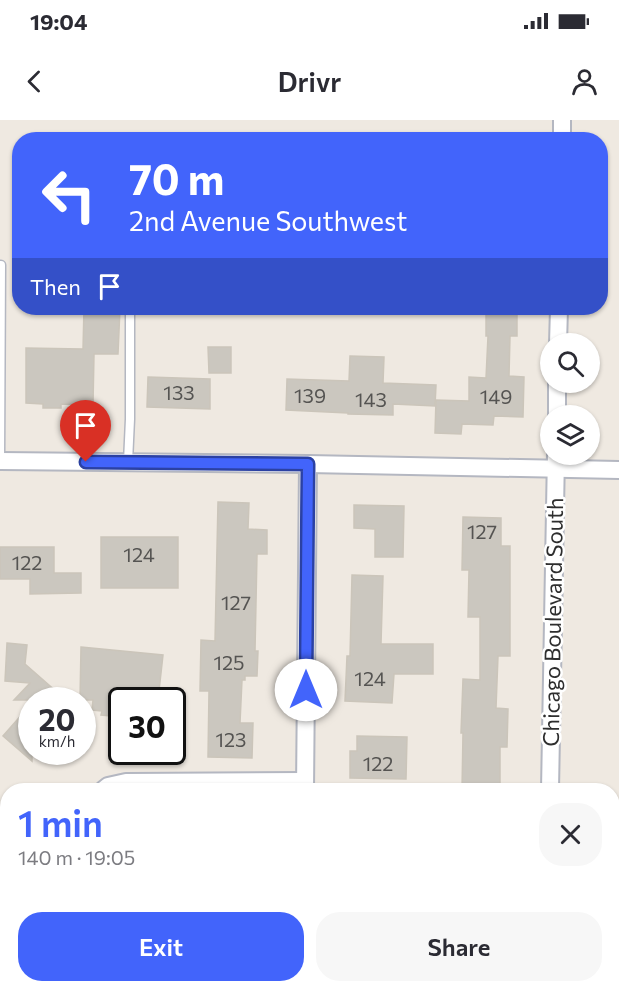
<!DOCTYPE html>
<meta charset="utf-8">
<style>
:root{--surface:#fff;--page:#f7f7f7;--text:#2b2b33;--muted:#7c7c81;--accent:#4264fb}
body{margin:0;font-family:Commissioner,sans-serif;background:var(--page);color:var(--text);height:100vh;display:flex;flex-direction:column;font-size:22px;white-space:nowrap}
*{box-sizing:border-box;margin:0}
p{font-size:20px;color:var(--muted)}
.icon{flex:none;width:33px;height:33px;fill:none;stroke:currentColor;stroke-width:2;stroke-linecap:round;stroke-linejoin:round}
.map{position:relative;flex:1;overflow:hidden}
.sheet{position:absolute;left:0px;top:663px;width:620px;height:210px;display:flex;flex-direction:column;background:var(--surface);border-radius:24px 24px 0 0;box-shadow:0 2px 4px #0004}
.sheet>*{flex:none}
.top-card{position:absolute;left:12px;top:12px;width:596px;height:183px;border-radius:24px;box-shadow:0 2px 4px #0004;background:#4264fb;color:#fff;overflow:hidden}
.buttons{position:absolute;left:540px;top:213px;display:grid;gap:12px}
.buttons a{display:grid;place-items:center;width:60px;height:60px;border-radius:50%;background:var(--surface);box-shadow:0 2px 4px #0004;font-size:30px}
.speed{position:absolute;left:18px;top:567px;display:flex;gap:12px;font-size:30px;font-weight:700;text-align:center}
.speed>*{display:grid;place-content:center;width:78px;height:78px;border-radius:50%;background:var(--surface);box-shadow:0 2px 4px #0004;line-height:1}
.speed small{font-size:15px;font-weight:400}
.speed .limit{border:3px solid #111;border-radius:9px;background:#fff;color:#111}
.pin{position:absolute;display:grid;place-items:center;width:51px;height:51px;color:#fff;margin:-62px -26px;border-radius:50% 50% 50% 0;rotate:-45deg;box-shadow:0 0 6px #0007}
.pin .icon{rotate:45deg}
.me{position:absolute;width:66px;margin:-33px;rotate:0deg;stroke-linejoin:round;filter:drop-shadow(0 0 4px #0008)}
.turn{display:flex;align-items:center;gap:21px;height:126px;padding:0 18px;font-size:27px}
.turn .icon{width:78px;height:78px;stroke-width:2.5}
.turn b{display:block;font-size:42px;line-height:51px}
.then{display:flex;align-items:center;height:57px;padding:0 18px;background:#0003;gap:12px;font-size:22px}
.round{display:grid;place-items:center;flex:none;width:63px;height:63px;border-radius:24px;background:var(--page)}
.head{display:flex;align-items:center;justify-content:space-between;height:102px;padding:0 18px}
h1{font-size:36px;font-weight:600;line-height:45px;color:var(--accent)}
.cta{display:flex;gap:12px;margin-top:auto;padding:12px 18px}
.cta a{flex:1;height:69px;border-radius:24px;background:var(--accent);color:#fff;font-size:24px;font-weight:600;line-height:69px;text-align:center}
.cta a+a{background:var(--page);color:var(--text)}
.status{display:flex;justify-content:space-between;align-items:center;height:42px;padding:0 30px;background:var(--surface);direction:ltr}
.status svg{height:16px;fill:currentColor}
header{display:flex;justify-content:space-between;align-items:center;height:78px;padding:0 18px;background:var(--surface);font-size:27px;font-weight:600}
.map>svg:first-child{display:block}
.building{fill:#cbc7bf;stroke:#cbc5ba;stroke-width:1.5}
.lines{fill:none;stroke-linecap:round;stroke-linejoin:round}
.lane-casing{stroke:#b4b7c1;stroke-width:11}
.street-casing{stroke:#b4b7c1;stroke-width:20}
.lane{stroke:#fff;stroke-width:8}
.street{stroke:#fff;stroke-width:16}
.route-casing{stroke:#2b41a3;stroke-width:15}
.route{stroke:#4264fb;stroke-width:10}
.labels{text-anchor:middle;stroke-width:5;stroke-linejoin:round;paint-order:stroke}
.number-label{font-size:20px;fill:#555452}
.street-label{font-size:22px;fill:#2e2e2e;stroke:#fff}
</style>
<div class="status"><b>19:04</b><svg viewBox="0 0 49 12"><path d="M0 12V9h3v3zM5 12V6h3v6zM10 12V3h3v9zM15 12V0h3v12zM26 1h20v11H26zM47 4h2v5h-2z"/></svg></div>
<header><svg class="icon" aria-label="back" viewBox="0 0 24 24"><path d="M15 5l-7 7 7 7"/></svg>Drivr<svg class="icon" aria-label="person" viewBox="0 0 24 24"><circle cx="12" cy="8" r="4"/><path d="M4 21q1-7 8-7t8 7"/></svg></header>
<div class="map">
<svg width="619" height="873" viewBox="0 0 619 873">
<rect width="100%" height="100%" fill="#efe9e1"/>
<g class="building">
<path d="M84,188H120L118,234H94L93,285L61,284V288H43V284L26,283V228L83,229Z"/>
<path d="M486,188H517V216H510L509,256L524,257L523,297L494,296L493,305L462,304L461,314L435,313L436,280L469,281V257L486,258L488,216H486Z"/>
<path d="M208,227H231V253H209Z"/>
<path d="M350,236L384,237L383,263L436,265L435,286L393,284V295L348,294V293L286,290L287,259L349,261Z"/>
<path d="M148,257L210,259V289L147,287Z"/>
<path d="M218,382L249,383L248,409L267,410V434H257L255,531H258L257,556H245V560H242L240,603H253L252,638L208,637L209,571H200L201,520L215,521Z"/>
<path d="M354,385L404,386L403,437H375V409L354,408Z"/>
<path d="M463,397L501,398V426H510V536H498L496,588L508,589L507,627H500V670H462L463,613H461L463,559L480,560V497H468L469,450H462Z"/>
<rect x="101" y="417" width="77" height="51"/>
<path d="M0,427H54V453H81V473L30,474V459H0Z"/>
<path d="M352,455L383,456L381,524H433V554H394L392,583L345,581L347,536H350Z"/>
<path d="M7,523L27,525L25,544L66,580H14L30,563L5,561Z"/>
<path d="M81,527L163,535L158,580L131,577L130,580H122V597L101,595L102,591L92,590L93,580H80Z"/>
<path d="M32,583V641L3,616Z"/>
<path d="M357,616L407,617L406,659L350,658V631H357Z"/>
</g>
<g class="lines">
<defs>
<g id="lane">
<path d="M0,341L1,145"/>
<path d="M128,342L130,299V188"/>
</g>
<g id="street">
<path d="M562,20V0"/>
<path d="M558,224L559,188"/>
<path d="M557,296V262"/>
<path d="M0,341L308,344L619,350"/>
<path d="M103,670L108,666L126,662L305,661"/>
<path d="M305,670L308,344"/>
<path d="M550,670L556,334"/>
<path d="M547,873V866"/>
</g>
</defs>
<use href="#lane" class="lane-casing"/>
<use href="#street" class="street-casing"/>
<use href="#lane" class="lane"/>
<use href="#street" class="street"/>
</g>
<g class="lines">
<defs>
<path id="route" d="M86,342L308,344L306,570"/>
</defs>
<use href="#route" class="route-casing"/>
<use href="#route" class="route"/>
</g>
<g class="labels">
<g class="number-label">
<text x="179" y="280">133</text>
<text x="310" y="283">139</text>
<text x="496" y="284">149</text>
<text x="371" y="287">143</text>
<text x="482" y="419">127</text>
<text x="139" y="442">124</text>
<text x="27" y="450">122</text>
<text x="236" y="490">127</text>
<text x="229" y="550">125</text>
<text x="370" y="566">124</text>
<text x="231" y="627">123</text>
<text x="378" y="651">122</text>
</g>
<g class="street-label">
<text transform="translate(553 502) rotate(-89)" y="8">Chicago Boulevard South</text>
</g>
</g>
</svg>
<div class="buttons">
<a><svg class="icon" aria-label="search" viewBox="0 0 24 24"><circle cx="10" cy="10" r="6"/><path d="M15 15l6 6"/></svg></a>
<a><svg class="icon" aria-label="layers" viewBox="0 0 24 24"><path d="M12 4l9 5-9 5-9-5zM3 14l9 5 9-5"/></svg></a>
</div>
<div class="speed"><div>20<small>km/h</small></div><div class="limit">30</div></div>
<div class="pin" style="left:86px;top:342px;background:#d93025"><svg class="icon" aria-label="arrive" viewBox="0 0 24 24"><path d="M6 21V4h12l-3 4 3 4H6"/></svg></div>
<svg class="me" style="left:306px;top:570px" viewBox="-20 -20 40 40"><circle r="19" fill="#fff"/><path d="M0-13L10 11 0 6-10 11z" fill="#4264fb"/></svg>
<div class="top-card">
<div class="turn"><svg class="icon" aria-label="left" viewBox="0 0 24 24"><path d="M17 20v-9H6M10 6l-5 5 5 5"/></svg><div><b>70 m</b>2nd Avenue Southwest</div></div>
<div class="then">Then<svg class="icon" aria-label="arrive" viewBox="0 0 24 24"><path d="M6 21V4h12l-3 4 3 4H6"/></svg></div>
</div>
<section class="sheet">
<div class="head"><div><h1>1 min</h1><p>140 m · 19:05</p></div><a class="round"><svg class="icon" aria-label="close" viewBox="0 0 24 24"><path d="M6 6l12 12M18 6L6 18"/></svg></a></div>
<div class="cta"><a>Exit</a><a>Share</a></div>
</section>
</div>
